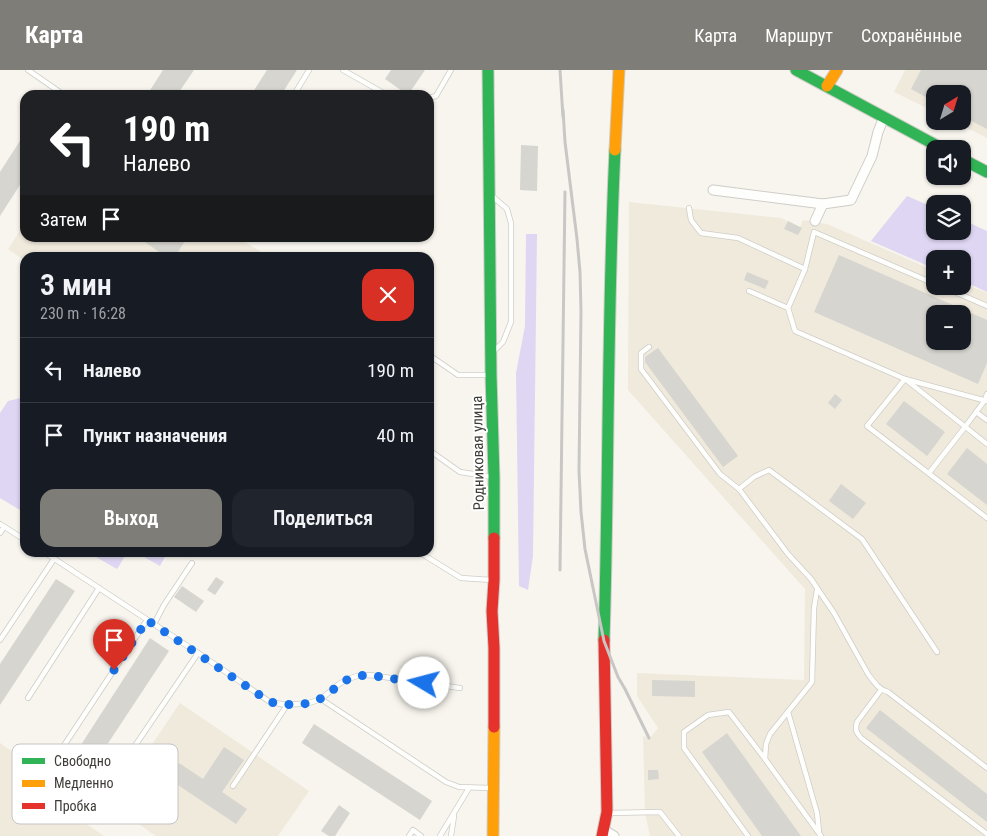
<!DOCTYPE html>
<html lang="ru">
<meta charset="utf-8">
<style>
:root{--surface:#171b24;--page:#20242c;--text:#f1f3f6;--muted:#9ea1a6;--line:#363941;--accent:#7f7d77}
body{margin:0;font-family:"Roboto Condensed",sans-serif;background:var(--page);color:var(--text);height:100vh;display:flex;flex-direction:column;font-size:19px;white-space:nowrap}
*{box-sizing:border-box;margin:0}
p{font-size:16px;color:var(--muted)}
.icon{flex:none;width:28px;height:28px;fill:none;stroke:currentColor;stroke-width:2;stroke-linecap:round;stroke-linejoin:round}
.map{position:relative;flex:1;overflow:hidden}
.details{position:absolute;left:20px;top:182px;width:414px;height:305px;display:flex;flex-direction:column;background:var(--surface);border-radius:15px;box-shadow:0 1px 4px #0004}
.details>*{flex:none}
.guide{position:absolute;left:20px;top:20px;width:414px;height:152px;border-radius:15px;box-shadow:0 1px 4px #0004;background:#202124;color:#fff;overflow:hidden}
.needle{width:32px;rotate:38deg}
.fabs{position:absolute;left:926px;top:15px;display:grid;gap:10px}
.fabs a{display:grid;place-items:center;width:45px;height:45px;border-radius:10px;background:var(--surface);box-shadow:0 1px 4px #0004;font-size:25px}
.pin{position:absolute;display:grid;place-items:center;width:42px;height:42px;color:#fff;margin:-51px -21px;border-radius:50% 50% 50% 0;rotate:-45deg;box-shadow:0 0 5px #0007}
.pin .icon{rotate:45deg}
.me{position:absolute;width:55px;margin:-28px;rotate:278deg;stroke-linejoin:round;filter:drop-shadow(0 0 4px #0008)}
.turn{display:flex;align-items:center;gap:18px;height:105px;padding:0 20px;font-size:22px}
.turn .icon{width:65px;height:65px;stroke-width:2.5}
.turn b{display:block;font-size:35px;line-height:42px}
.then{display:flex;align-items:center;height:48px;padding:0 20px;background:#0003;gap:10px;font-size:19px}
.round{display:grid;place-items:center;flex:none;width:52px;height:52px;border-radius:15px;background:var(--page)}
.headline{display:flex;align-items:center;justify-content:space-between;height:85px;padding:0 20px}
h1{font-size:30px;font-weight:600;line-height:38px}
.cta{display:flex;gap:10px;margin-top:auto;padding:10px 20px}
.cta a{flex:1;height:58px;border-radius:15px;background:var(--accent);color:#fff;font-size:20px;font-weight:600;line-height:58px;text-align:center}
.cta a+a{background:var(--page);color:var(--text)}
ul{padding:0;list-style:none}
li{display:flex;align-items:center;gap:15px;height:65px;padding:0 20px;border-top:1px solid var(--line)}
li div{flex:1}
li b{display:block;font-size:19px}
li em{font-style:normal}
header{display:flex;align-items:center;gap:30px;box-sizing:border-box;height:70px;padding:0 25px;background:var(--accent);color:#fff}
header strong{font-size:24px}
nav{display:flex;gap:28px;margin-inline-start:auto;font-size:18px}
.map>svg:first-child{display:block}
.built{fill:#f0eadd;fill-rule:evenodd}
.green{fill:#ded6f2}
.building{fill:#d6d5cf;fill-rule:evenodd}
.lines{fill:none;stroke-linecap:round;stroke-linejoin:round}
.lane-casing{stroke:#cfcdc8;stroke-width:6}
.street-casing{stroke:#cfcdc8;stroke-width:11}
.fast-casing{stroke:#cfcdc8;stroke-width:13}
.slow-casing{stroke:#cfcdc8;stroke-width:13}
.jam-casing{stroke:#cfcdc8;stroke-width:13}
.lane{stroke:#fefefc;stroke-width:4.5}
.street{stroke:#fefefc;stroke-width:9}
.fast{stroke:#30b455;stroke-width:11}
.slow{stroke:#ff9f0a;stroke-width:11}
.jam{stroke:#e5322d;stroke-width:11}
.rail{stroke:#c8c7c5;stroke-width:3}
.route{stroke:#1a73e8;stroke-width:9;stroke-dasharray:0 16.2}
.labels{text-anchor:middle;stroke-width:4;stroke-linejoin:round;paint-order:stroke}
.street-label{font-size:15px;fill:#3e3c37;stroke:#fff}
.key{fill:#fff;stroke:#c5c4c3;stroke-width:1}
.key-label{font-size:14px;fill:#3e3c37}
</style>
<header>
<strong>Карта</strong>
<nav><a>Карта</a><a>Маршрут</a><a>Сохранённые</a></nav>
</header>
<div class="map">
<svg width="987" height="766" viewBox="0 0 987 766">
<rect width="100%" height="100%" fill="#f8f5ee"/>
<g class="built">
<path d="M905,0H987V68L953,51H962V24H935V42L894,22Z"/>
<path d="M629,132L781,148L800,157L803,150L827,154L935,201V216H962L963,213L987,223V766H650L645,743L643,666L650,668L658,658L637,626V603L804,610L805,519L628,320ZM935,244H962V271H935Z"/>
<path d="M25,153V168H238L270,187L25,188V191L8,179Z"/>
<path d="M180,633L309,721L278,766H156L111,735Z"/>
<path d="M0,673L31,695L24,711L104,766H0Z"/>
</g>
<g class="green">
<path d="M907,126L935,138V161H962L963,150L987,161V222L963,211L962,189H935V199L871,171Z"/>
<path d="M526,164H537L533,486L528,520L519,516L516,303L525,256Z"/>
<path d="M25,327V443L0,428V343L8,331Z"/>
<path d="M89,483L127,482V483L117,499Z"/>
<path d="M137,483L167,482V483L160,496Z"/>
</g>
<g class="building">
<path d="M163,0H194L177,25H147Z"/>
<path d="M267,0H297L281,25H251Z"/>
<path d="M391,0H425L408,25L385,9Z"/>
<path d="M921,0H987V59L962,46V24H935V32L911,19Z"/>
<path d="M25,63V107L0,146V102Z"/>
<path d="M521,75L538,76L537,121L520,120Z"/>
<path d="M788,151L802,158L798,165L784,159Z"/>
<path d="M139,168H187L174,188H168Z"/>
<path d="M839,185L987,250V293L978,314L814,242ZM935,244H962V271H935Z"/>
<path d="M747,202L769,211L765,219L744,210Z"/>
<path d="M658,278L738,386L723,397L645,292V287Z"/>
<path d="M835,324L842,330L835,339L828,333Z"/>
<path d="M904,331L945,362L927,386L886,354Z"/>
<path d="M967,378L987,394V435L947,404Z"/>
<path d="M841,414L866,433L853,449L829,431Z"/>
<path d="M216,507L224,512L215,525L207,520Z"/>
<path d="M56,509L75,521L0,635V594Z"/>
<path d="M182,516L204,531L196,542L174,527Z"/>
<path d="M150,568L169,581L95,693L77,681Z"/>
<path d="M652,610L695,611V627L652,626Z"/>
<path d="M880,640L987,724V752L866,658Z"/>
<path d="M314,654L432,731L420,750L302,673Z"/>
<path d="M727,663L801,766H762L702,682Z"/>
<path d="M224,677L244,690L222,722L247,739L236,754L169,709L179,693L203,709Z"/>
<path d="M648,700H658L659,709L648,710Z"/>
<path d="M339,735L350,743L335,766H329L321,761Z"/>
</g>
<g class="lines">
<defs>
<g id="lane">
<path d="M28,0L64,25"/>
<path d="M343,0L387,25"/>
<path d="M294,25L309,0"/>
<path d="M429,28L436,26L451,0"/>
<path d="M491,125L507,139L511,153V252L503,272L493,282"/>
<path d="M689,138L691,150L701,163L738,168L805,199L788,238L795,261L905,309L987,374"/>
<path d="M805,199L814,162L935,214"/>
<path d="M941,216L987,236"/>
<path d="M749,221L788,238"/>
<path d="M649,277L641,283V299L720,404L739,419L788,484L811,509L834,543L868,604C874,612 878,619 888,622L987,698"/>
<path d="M429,285L458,305H489"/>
<path d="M987,331L905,309L867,356L987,448"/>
<path d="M976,342L987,350"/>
<path d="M429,380L460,402L493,407"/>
<path d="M929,403L965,357L985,330L987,324"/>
<path d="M739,419L754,407L769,400L862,469L937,582"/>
<path d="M0,454L25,470"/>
<path d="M0,463L4,457"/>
<path d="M44,482L198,583L270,632L287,635L309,633L321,629L339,614L348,609L357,606L370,605L460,618"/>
<path d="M419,482L461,508L492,510"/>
<path d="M147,550L59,683V694L105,720L198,583"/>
<path d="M154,554L164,535L192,493"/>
<path d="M0,570L54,489"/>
<path d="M881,620L857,652C855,659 856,663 861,668L987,764"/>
<path d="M28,628L99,518"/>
<path d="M321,629L446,712L459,717L491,718"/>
<path d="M788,642L817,743L819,762"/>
<path d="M765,689L766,674L770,664L812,612L814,538L817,520"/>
<path d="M233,716L287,635"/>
<path d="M609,743L660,742L679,766"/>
<path d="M409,766L413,760L421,766"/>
<path d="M440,766L469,718"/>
<path d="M451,766L454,746"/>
<path d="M748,766L684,678V662L708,645L729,642L765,689L821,766"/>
</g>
<g id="street">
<path d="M713,120L823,134L815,151"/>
<path d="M823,134L851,130L872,86L878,62L884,47"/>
<path d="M604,760L614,766"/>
</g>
<g id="fast">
<path d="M488,0L491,305L494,407V468"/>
<path d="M796,0L943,79"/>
<path d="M962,89L987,102"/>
<path d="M604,570C609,407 607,243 615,80"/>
</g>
<g id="slow">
<path d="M827,16L837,0"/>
<path d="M615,80L619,0"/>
<path d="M493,766L494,657"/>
</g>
<g id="jam">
<path d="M494,657V578L492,541L494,510V468"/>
<path d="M602,766L607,742L604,570"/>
</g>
</defs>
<use href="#lane" class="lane-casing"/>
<use href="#street" class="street-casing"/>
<use href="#fast" class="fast-casing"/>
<use href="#slow" class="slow-casing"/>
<use href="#jam" class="jam-casing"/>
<use href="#lane" class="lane"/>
<use href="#street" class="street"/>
<use href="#fast" class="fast"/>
<use href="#slow" class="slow"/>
<use href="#jam" class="jam"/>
<g class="rail">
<path d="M560,0L563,47"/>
<path d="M563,40L565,72L577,169L580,202L581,241L579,401L581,442L585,479L604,571L618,607L625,619L649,668"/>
<path d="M560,500L565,122"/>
</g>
</g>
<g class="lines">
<path class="route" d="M114,600L147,550L270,632C290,636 312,637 329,623C338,616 346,608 358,606C369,604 379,607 389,608C401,610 412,612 424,613"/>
</g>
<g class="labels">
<g class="street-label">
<text transform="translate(478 383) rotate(-91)" y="5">Родниковая улица</text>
</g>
</g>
<rect x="12" y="674" width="166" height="80" rx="8" class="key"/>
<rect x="22" y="688" width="23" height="6" fill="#30b455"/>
<rect x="22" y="710" width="23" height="7" fill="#ff9f0a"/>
<rect x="22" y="733" width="23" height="6" fill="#e5322d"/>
<g class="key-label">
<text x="54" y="696">Свободно</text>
<text x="54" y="718">Медленно</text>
<text x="54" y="741">Пробка</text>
</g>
</svg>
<div class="fabs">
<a><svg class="needle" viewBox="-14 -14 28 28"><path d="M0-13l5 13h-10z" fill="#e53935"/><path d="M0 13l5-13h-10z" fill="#9ea1a6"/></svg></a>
<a><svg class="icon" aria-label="sound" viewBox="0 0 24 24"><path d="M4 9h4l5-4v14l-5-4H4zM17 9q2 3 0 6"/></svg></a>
<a><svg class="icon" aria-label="layers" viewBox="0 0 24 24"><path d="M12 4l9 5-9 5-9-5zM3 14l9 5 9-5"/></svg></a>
<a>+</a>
<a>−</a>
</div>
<div class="pin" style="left:114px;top:600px;background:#d93025"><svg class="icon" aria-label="arrive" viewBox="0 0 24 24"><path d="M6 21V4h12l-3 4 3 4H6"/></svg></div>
<svg class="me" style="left:424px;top:613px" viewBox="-20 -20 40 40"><circle r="19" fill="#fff"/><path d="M0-13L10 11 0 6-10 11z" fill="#1a73e8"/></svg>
<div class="guide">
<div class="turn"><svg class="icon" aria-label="left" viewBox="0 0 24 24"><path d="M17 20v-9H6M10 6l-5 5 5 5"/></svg><div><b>190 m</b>Налево</div></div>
<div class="then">Затем<svg class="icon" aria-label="arrive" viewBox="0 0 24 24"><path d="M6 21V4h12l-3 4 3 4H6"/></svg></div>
</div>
<section class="details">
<div class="headline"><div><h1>3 мин</h1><p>230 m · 16:28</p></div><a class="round" style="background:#d93025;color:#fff"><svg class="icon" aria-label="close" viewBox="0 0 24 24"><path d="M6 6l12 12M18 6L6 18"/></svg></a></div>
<ul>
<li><svg class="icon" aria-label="left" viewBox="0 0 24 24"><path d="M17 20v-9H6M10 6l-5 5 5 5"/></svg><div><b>Налево</b></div><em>190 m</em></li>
<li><svg class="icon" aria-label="arrive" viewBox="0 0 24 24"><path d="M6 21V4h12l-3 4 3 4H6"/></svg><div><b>Пункт назначения</b></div><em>40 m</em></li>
</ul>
<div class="cta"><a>Выход</a><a>Поделиться</a></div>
</section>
</div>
